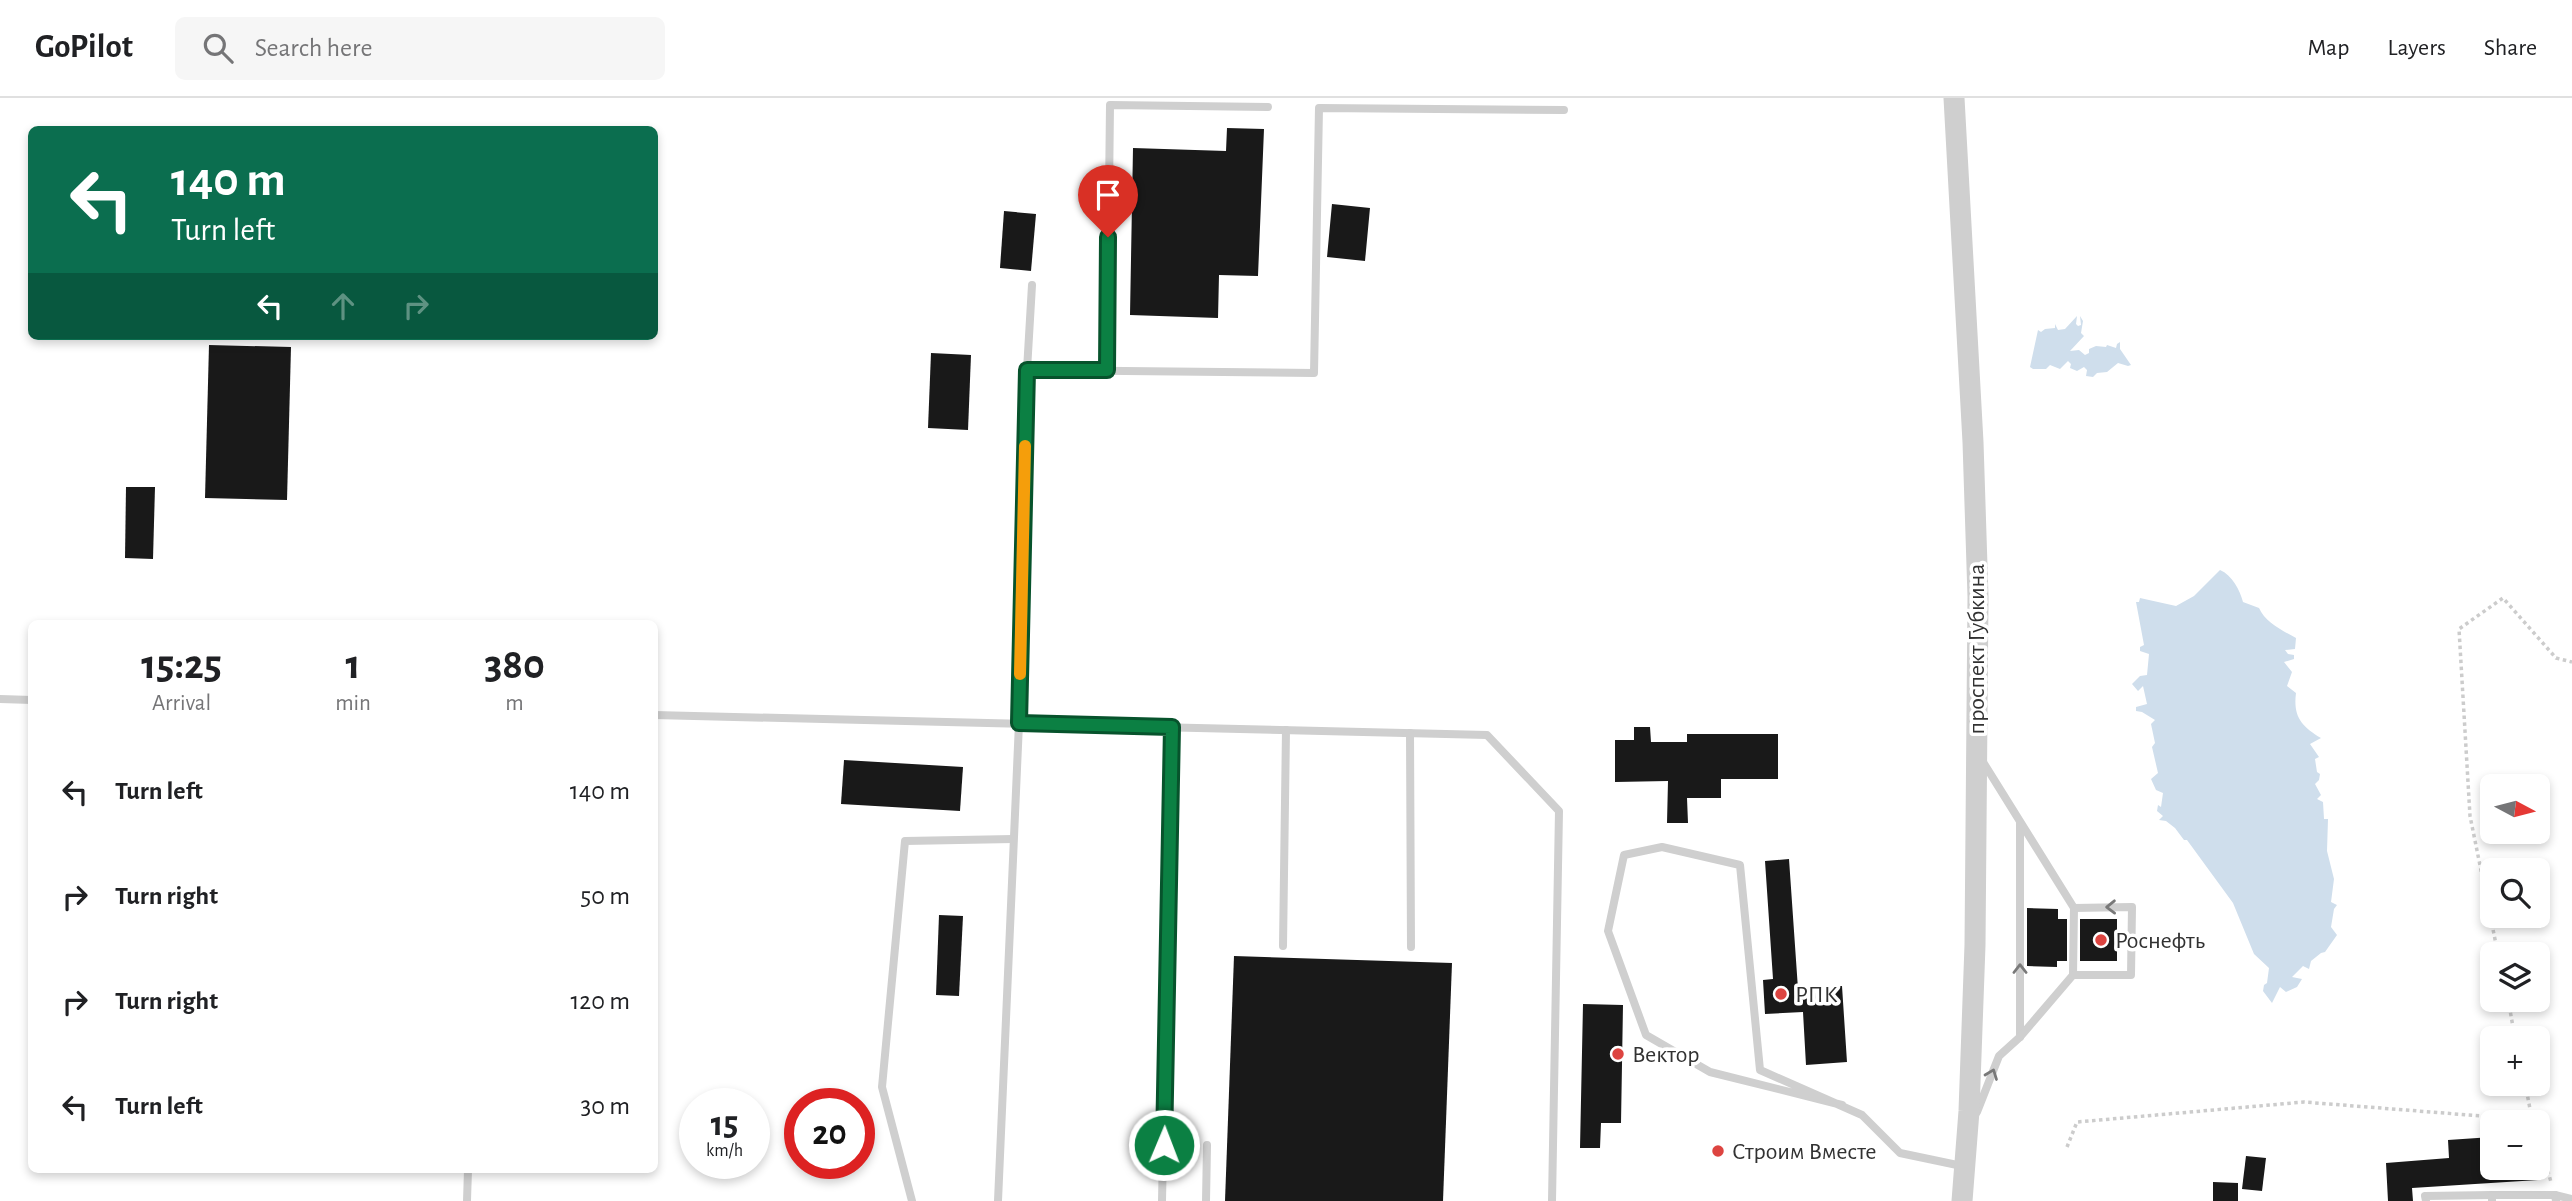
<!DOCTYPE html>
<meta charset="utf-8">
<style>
:root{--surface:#fff;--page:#f6f6f6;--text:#202124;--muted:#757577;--line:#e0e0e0}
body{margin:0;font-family:"Alegreya Sans",sans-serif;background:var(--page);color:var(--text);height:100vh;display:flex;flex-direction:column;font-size:26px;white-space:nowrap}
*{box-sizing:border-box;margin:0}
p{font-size:23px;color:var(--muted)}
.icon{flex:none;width:38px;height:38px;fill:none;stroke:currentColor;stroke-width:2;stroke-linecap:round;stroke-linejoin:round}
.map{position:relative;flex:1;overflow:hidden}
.drawer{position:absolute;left:28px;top:522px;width:630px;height:553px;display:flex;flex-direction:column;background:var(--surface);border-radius:10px;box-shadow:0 4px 10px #0003}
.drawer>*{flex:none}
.banner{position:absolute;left:28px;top:28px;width:630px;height:214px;border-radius:10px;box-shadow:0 4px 10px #0003;background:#0b6e4f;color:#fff;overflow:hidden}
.needle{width:46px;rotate:97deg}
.fabs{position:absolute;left:2480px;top:676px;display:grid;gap:14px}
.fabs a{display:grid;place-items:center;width:70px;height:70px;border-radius:10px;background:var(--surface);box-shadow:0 4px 10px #0003;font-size:35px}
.speed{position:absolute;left:679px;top:990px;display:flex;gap:14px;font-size:35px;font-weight:700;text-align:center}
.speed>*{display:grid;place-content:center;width:91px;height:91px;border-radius:50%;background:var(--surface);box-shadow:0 4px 10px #0003;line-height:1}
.speed small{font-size:18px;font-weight:400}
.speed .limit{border:10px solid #d22;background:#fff;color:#111}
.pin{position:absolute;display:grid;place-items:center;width:60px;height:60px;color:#fff;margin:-72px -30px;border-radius:50% 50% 50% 0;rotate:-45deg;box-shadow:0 0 7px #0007}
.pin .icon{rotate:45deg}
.me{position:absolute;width:77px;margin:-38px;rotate:1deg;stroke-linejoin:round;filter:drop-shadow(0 0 5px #0008)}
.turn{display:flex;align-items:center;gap:24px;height:147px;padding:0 28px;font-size:32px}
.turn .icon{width:91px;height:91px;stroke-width:2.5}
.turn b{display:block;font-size:49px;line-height:60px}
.lanes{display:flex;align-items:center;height:66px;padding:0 28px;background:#0003;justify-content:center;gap:35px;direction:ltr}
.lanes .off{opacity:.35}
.eta{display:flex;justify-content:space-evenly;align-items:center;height:119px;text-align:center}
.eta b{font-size:42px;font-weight:700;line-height:49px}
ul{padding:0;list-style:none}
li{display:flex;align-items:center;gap:21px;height:105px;padding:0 28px}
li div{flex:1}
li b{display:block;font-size:26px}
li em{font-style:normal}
header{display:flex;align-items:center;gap:42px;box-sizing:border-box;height:98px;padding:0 35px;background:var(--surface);border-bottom:2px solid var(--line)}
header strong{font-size:33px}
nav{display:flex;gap:38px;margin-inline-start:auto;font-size:24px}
.search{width:490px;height:63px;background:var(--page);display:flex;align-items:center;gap:18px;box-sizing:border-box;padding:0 24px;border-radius:10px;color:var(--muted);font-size:26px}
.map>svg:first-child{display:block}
.water{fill:#cfdeec}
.building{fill:#191919}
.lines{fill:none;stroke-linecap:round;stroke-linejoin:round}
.path{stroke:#ccc;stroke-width:3.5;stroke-dasharray:3.5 3.5;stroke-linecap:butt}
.service{stroke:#cfcfcf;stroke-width:8}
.tertiary{stroke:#cfcfcf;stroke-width:21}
.oneway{stroke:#797979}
.route-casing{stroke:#07532c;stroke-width:18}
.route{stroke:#0b8043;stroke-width:12}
.slow{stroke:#f59e0b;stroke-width:12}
.poi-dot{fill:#dd4440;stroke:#fff;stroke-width:2.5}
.labels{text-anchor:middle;stroke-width:7;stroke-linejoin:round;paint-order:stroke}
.street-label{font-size:24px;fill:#323232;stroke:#fff}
.poi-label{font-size:24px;fill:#323232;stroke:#fff;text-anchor:start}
</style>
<header>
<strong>GoPilot</strong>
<div class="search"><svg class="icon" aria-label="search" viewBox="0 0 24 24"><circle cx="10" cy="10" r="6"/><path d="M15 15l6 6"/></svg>Search here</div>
<nav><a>Map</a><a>Layers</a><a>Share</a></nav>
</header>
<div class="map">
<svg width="2572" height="1103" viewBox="0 0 2572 1103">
<rect width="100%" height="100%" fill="#fff"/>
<g class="water">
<path d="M2077,218L2076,226L2078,228L2081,227L2080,218L2083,223L2081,235L2084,238L2070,253L2079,252L2085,257L2089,255V251L2096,248L2106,249L2107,247L2116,250L2117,246L2120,244V251L2131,267L2128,268L2118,265L2107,274L2097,275L2093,279L2086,278L2087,272L2084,269L2077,273L2070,270L2071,266L2068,263L2060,271L2050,267L2046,271H2033L2030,269L2038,232L2041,234L2045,231L2055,230V226L2058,232L2065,231Z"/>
<path d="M2220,472C2232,477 2240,492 2243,504L2259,510C2265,524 2283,533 2296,540L2295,551L2285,552L2288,556L2294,557V561L2284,564L2292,574L2287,588L2296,595C2293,618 2301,628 2321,640L2310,646L2319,659L2315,661L2317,674L2320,676L2319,682L2315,686L2321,697L2317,701L2323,704L2324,721H2328L2327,753L2334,781L2331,804L2337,807L2334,811L2331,829L2337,837L2325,854L2321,855L2311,863L2309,871L2303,868L2292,879L2302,881L2297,889L2286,894L2280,889L2272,905L2263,893L2264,887L2267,885L2269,870L2254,856L2233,805L2187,742H2184L2175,730L2166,723L2159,722L2163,718L2157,713L2158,707L2161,709L2163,695L2156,692L2151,681L2158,675L2152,649L2155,645L2151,626L2155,622L2142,614L2136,613V609L2147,606L2143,588L2138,593L2132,586L2140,578L2147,577L2149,556L2140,553V549L2144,547L2136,504H2139L2140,500L2176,508L2194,498Z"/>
</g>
<g class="building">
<path d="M1227,30L1264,31L1258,178L1219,177L1218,220L1130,217L1133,50L1226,53Z"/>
<path d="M1332,106L1370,110L1365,163L1327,159Z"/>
<path d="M1004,113L1036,116L1031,173L1000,170Z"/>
<path d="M209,247L291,249L287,402L205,400Z"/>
<path d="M931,255L971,257L968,332L928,330Z"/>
<path d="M126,389H155L153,461L125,460Z"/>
<path d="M1634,629H1650L1651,644H1687V636H1778V681H1721V700H1687L1688,725H1667L1668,683L1615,684V642H1634Z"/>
<path d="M844,662L963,669L960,713L841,706Z"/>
<path d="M1789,761L1798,891L1842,888L1847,964L1806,967L1803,914L1765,916L1763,882L1773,881L1765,763Z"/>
<path d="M2027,810L2058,811V821H2067V863H2057V869L2027,868Z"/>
<path d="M939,817L963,818L959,898L936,897Z"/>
<rect x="2080" y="821" width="37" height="42"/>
<path d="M1234,858L1452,865L1443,1103H1225Z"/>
<path d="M1583,906L1623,907L1621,1025H1601L1600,1050H1580Z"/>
<path d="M2492,1039V1069H2538V1082L2412,1090L2413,1103H2388L2386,1065L2449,1060L2448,1042Z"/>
<path d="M2246,1058L2266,1060L2262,1093L2242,1091Z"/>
<path d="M2213,1084L2238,1085V1103H2213Z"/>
</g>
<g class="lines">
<g class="path">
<path d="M2498,856L2470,718L2459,531L2503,500L2556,560L2572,564"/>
<path d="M2508,901L2515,940"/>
<path d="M2525,985L2532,1021"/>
<path d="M2538,1039L2551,1084"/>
<path d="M2067,1049L2077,1024L2304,1004L2532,1022"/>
</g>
<g class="service">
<path d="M1027,272L1314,275L1319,10L1564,12"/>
<path d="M1107,272L1110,7L1268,9"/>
<path d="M0,601L32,602"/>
<path d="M654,617L1487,637L1559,713L1552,1103"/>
<path d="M1410,635L1411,849"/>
<path d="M1283,848L1286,632"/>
<path d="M2073,877L2074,810"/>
<path d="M2020,939V725"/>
<path d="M1842,1007L1710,974L1646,937L1608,833L1624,757L1662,749L1740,767L1760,972L1862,1017L1900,1055L1962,1068"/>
<path d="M1977,1014L1999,958L2020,939L2073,877H2131L2132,809L2074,810L1983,664"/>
<path d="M467,1103L468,1071"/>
<path d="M912,1103L882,989L905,743L1013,741"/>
<path d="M998,1103L1019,625L1027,272L1032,187"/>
<path d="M1162,1103L1172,629"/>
<path d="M1206,1103L1207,1047"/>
<path d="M2426,1103L2425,1098L2492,1097"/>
<path d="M2492,1103V1097H2555"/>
<path d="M2556,1103L2555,1097L2572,1101"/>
</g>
<path class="tertiary" d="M1954,0L1973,344L1978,499L1975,847L1969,1013L1962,1103"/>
</g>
<defs><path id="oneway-chevron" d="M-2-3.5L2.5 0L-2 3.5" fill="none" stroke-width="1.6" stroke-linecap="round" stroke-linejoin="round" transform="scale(1.75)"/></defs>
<g class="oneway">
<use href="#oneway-chevron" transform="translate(2111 809) rotate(179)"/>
<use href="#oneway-chevron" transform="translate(2020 871) rotate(-90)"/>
<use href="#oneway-chevron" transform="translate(1992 976) rotate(-69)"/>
</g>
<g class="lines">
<defs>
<path id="route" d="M1108,139L1107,272H1027L1019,625L1172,629L1164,1047"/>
</defs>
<use href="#route" class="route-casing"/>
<use href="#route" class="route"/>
<path class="slow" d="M1020,576L1025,348"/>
</g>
<g class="poi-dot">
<circle cx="2101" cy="842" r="7"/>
<circle cx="1781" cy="896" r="7"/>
<circle cx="1618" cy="956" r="7"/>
<circle cx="1718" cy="1053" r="7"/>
</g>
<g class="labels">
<g class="street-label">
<text transform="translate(1976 551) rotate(-90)" y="8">проспект Губкина</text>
</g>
<g class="poi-label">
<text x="2115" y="850">Роснефть</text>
<text x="1795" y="904">РПК</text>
<text x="1632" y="964">Вектор</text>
<text x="1732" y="1061">Строим Вместе</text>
</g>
</g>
</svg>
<div class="fabs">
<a><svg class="needle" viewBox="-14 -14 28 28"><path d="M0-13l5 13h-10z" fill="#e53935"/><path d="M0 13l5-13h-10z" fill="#757577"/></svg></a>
<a><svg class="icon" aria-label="search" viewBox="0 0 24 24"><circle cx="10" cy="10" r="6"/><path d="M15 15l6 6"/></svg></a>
<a><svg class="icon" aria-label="layers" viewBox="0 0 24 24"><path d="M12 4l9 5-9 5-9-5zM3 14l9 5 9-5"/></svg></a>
<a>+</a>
<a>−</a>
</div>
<div class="speed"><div>15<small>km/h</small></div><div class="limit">20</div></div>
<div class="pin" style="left:1108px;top:139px;background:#d93025"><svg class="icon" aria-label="arrive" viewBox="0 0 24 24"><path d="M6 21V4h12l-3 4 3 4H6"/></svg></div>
<svg class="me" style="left:1164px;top:1047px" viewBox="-20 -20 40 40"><circle r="17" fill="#0b8043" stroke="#fff" stroke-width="3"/><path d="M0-11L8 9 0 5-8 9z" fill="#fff"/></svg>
<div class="banner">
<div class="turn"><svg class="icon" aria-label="left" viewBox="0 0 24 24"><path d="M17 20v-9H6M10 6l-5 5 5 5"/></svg><div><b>140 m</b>Turn left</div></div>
<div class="lanes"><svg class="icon" aria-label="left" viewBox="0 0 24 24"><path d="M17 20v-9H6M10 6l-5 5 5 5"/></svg><svg class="icon off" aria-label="ahead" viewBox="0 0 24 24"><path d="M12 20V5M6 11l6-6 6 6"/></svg><svg class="icon off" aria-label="right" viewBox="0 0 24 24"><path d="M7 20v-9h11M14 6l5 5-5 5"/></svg></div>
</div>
<section class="drawer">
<div class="eta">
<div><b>15:25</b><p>Arrival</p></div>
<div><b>1</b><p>min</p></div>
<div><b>380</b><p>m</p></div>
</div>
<ul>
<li><svg class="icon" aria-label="left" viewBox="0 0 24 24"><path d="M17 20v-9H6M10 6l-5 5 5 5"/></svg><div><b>Turn left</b></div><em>140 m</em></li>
<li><svg class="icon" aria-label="right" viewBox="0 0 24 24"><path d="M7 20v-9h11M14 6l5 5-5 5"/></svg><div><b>Turn right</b></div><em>50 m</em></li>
<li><svg class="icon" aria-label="right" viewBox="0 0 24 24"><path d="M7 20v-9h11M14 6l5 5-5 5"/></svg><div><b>Turn right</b></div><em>120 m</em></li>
<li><svg class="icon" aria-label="left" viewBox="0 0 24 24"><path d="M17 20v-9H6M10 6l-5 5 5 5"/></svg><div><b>Turn left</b></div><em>30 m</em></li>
</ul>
</section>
</div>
